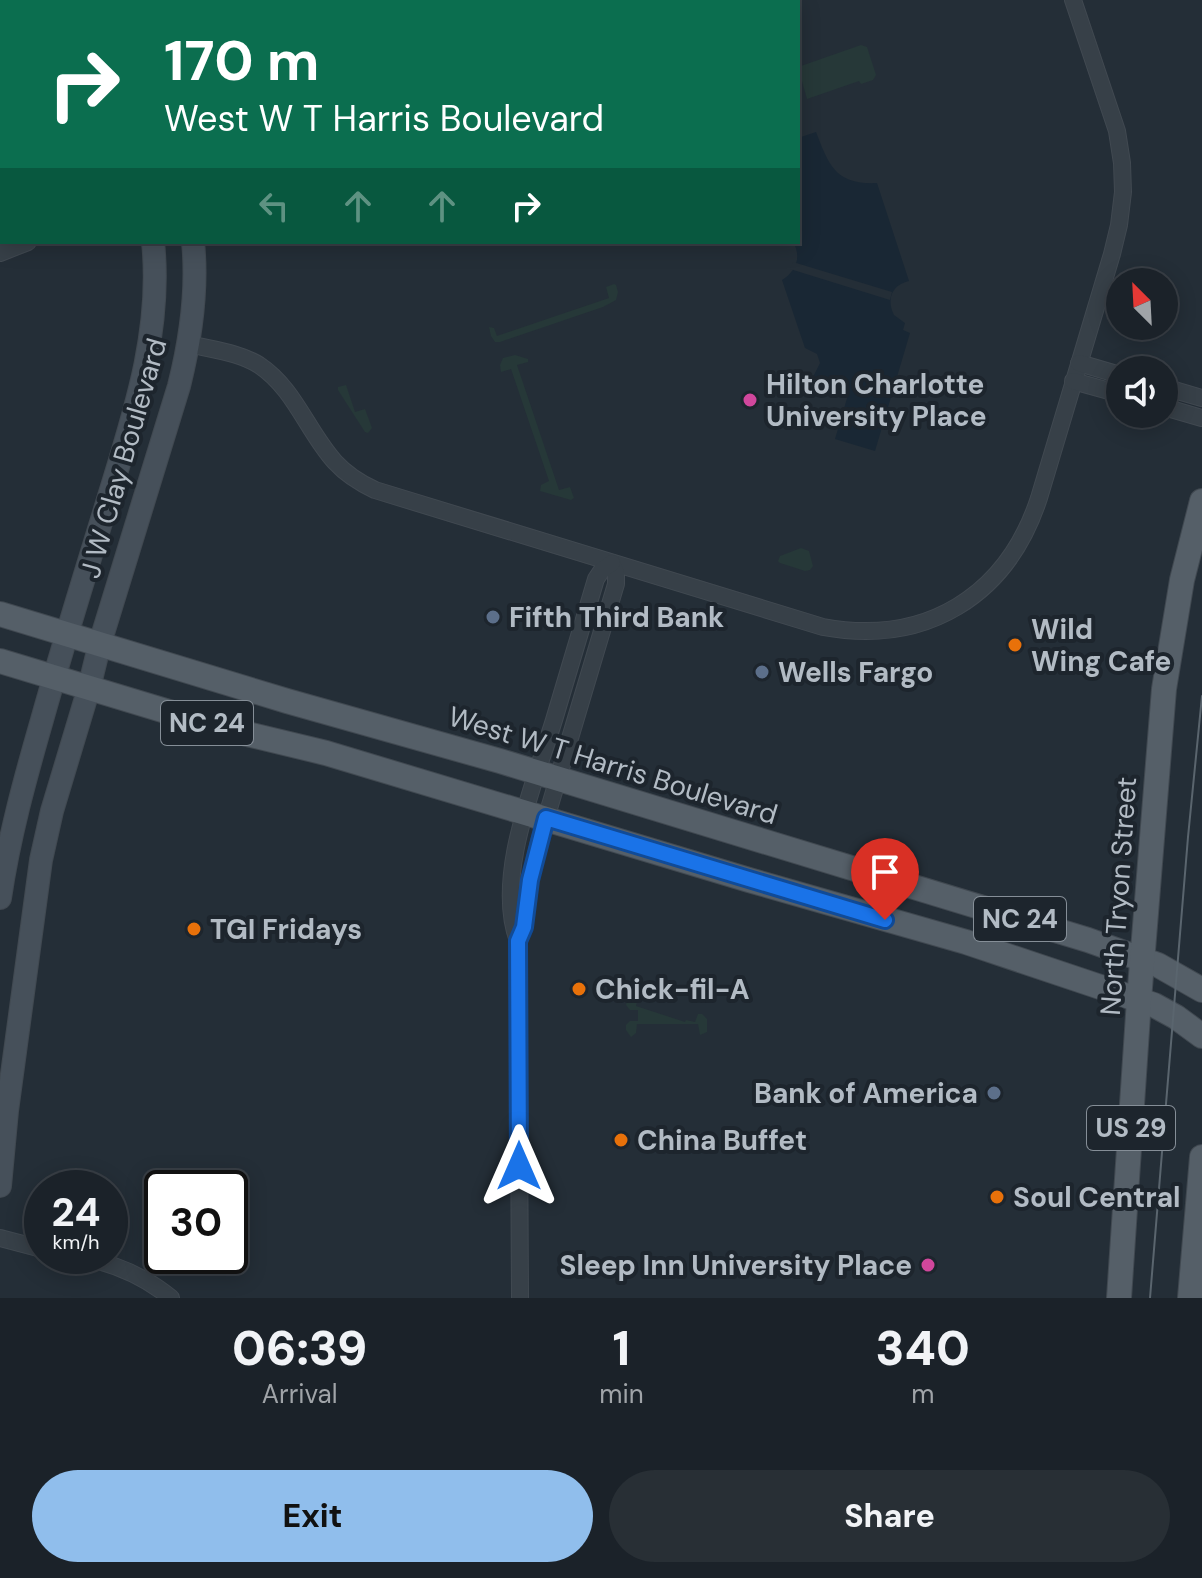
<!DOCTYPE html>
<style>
:root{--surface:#1b2229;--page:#282f35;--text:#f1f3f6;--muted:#a0a4a8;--line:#393f46;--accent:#90beec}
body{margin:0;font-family:"DM Sans",sans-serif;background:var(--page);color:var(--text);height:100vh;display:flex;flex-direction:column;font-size:30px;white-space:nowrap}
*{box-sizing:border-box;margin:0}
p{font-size:26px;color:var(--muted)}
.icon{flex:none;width:44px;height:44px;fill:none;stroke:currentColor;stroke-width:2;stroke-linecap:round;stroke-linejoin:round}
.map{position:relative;height:1298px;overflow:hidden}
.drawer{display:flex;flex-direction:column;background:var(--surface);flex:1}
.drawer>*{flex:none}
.top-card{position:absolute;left:0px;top:0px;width:800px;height:244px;box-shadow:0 4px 20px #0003,0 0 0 2px var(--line);background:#0b6e4f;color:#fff;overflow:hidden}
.needle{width:52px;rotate:336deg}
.fabs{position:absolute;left:1106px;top:268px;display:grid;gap:16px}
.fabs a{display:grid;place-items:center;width:72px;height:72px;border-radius:50%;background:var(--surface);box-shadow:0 4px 20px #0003,0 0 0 2px var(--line);font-size:40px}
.speed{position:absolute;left:24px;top:1170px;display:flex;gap:16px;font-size:40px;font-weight:700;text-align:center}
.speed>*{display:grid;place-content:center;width:104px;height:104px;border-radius:50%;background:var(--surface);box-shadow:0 4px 20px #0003,0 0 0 2px var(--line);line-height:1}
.speed small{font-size:20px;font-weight:400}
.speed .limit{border:4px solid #111;border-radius:12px;background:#fff;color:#111}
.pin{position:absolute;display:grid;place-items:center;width:68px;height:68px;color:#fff;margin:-82px -34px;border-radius:50% 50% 50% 0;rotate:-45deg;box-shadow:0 0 8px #0007}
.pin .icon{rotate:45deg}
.me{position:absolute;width:88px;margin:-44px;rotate:0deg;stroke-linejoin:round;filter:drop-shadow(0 0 6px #0008)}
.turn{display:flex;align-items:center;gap:28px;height:168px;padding:0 32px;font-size:36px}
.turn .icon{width:104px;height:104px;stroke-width:2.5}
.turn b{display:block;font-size:56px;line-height:68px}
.lanes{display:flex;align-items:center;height:76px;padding:0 32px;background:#0003;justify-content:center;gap:40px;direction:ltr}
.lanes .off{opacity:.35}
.eta{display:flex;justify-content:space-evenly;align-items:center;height:136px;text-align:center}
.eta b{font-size:48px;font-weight:800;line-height:56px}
.primary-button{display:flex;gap:16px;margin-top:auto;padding:16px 32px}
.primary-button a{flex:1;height:92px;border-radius:48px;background:var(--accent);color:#111;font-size:32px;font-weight:800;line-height:92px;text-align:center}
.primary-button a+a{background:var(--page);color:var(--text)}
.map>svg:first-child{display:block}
.green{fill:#263838}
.water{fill:#192734}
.pier{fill:#242e37}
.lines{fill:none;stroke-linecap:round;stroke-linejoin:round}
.street-casing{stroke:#414951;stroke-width:18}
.secondary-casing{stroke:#414951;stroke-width:24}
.primary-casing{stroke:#414951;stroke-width:26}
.street{stroke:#374048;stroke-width:16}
.secondary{stroke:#46505a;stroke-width:22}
.primary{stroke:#555f68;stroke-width:24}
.tram{stroke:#5a656e;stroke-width:2}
.route-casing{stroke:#114b97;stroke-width:20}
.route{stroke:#1a73e8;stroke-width:14}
.hotel-dot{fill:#d1479c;stroke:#1d252d;stroke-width:3}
.service-dot{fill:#5c6f8a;stroke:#1d252d;stroke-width:3}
.food-dot{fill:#e8710a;stroke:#1d252d;stroke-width:3}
.labels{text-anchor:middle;stroke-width:8;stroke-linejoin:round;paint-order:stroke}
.shield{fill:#1d252d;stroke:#858e97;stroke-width:2}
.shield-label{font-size:26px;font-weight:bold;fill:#b2bbc4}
.poi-label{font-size:28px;font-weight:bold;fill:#b2bbc4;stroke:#1d252d;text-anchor:start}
.street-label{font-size:28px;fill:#b2bbc4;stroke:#1d252d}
</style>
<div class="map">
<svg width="1202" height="1298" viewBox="0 0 1202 1298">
<rect width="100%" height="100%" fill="#242e37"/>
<g class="green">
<path d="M861,45L867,47L876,75L873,80L861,84L859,81L807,99L798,67Z"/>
<path d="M614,284L616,285L618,292L616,300L603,307L500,342H495L491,336L489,327L494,328L497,336L609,298L606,287Z"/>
<path d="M515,355L528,359V362L517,365L559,490L570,487L574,498L571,500L540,491L541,485L549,481L511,369L501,372L500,365L503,358Z"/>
<path d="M346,385L355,412L365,409L372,428L368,433L365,432L338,390V387Z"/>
<path d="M801,548L809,551L813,566L810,570L805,571L780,563L778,561L780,556Z"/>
<path d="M634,993L638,997L636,1006L685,1022L686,1020L695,1022L698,1014H702L707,1019V1032L700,1035L698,1024H637L636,1033L631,1037L626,1030V1025L630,1021H638V1010H630L626,1005L627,1000Z"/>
</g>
<path class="water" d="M816,132C829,165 835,185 877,183L909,281C892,285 886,299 894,315L905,323L903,330L910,333L875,451L835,439L848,395L818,387L814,375L820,363L817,354L805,348L782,280C796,271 802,257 793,242H798V138Z"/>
<path class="pier" d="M793,262L892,292L890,300L790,269Z"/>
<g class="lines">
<defs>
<g id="street">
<path d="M551,0V2"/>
<path d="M0,253L28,242"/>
<path d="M189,344C213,350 238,352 259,365C295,389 307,431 335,462C346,474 360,483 375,490L823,627C926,646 1007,596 1039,498L1112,254L1119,225L1123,192L1122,163L1117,131L1073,0"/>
<path d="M1079,363L1120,375"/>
<path d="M1073,381L1120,394"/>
<path d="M1164,387L1202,398"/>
<path d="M1164,407L1202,418"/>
<path d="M518,941L524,927L530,880L539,842L616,584V573L612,563"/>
<path d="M0,1238L42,1249"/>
<path d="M76,1256C111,1262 143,1275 171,1298"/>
<path d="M520,1298L518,941C494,877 535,782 554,720C568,673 582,626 596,579L602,570L612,563"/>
</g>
<g id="secondary">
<path d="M62,0L63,2"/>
<path d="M104,0L105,2"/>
<path d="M0,898C9,837 25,779 42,720C61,652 82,584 103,516C130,426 163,337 153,242"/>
<path d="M0,1186L7,1111L41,860L52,811L89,688L100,643L179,386C191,338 198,291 193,242"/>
</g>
<g id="primary">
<path d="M0,614L287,701L500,761L1088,940L1158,965L1202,990"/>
<path d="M0,661L222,728L326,753L749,880L966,942L1154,1005L1176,1017L1202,1036"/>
<path d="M1119,1298L1139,1000L1164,689L1182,580L1202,501"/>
<path d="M1190,1298L1202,1157"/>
</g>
</defs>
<use href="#street" class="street-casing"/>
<use href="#secondary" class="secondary-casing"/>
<use href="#primary" class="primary-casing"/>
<use href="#street" class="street"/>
<use href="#secondary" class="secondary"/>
<use href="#primary" class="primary"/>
<path class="tram" d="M1150,1298L1188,837L1202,696"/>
</g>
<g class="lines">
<defs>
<path id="route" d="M519,1166L518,941L524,927L530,880L546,818L885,920"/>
</defs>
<use href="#route" class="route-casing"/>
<use href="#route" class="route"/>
</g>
<g class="hotel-dot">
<circle cx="750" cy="400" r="8"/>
<circle cx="928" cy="1265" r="8"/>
</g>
<g class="service-dot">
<circle cx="493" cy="617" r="8"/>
<circle cx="762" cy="672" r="8"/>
<circle cx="994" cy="1093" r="8"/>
</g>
<g class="food-dot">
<circle cx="1015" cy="645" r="8"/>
<circle cx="194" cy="929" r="8"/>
<circle cx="579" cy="989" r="8"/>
<circle cx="621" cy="1140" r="8"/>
<circle cx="997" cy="1197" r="8"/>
</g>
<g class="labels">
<g class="shield">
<rect x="161" y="701" width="92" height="44" rx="6"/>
<rect x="974" y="897" width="92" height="44" rx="6"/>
<rect x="1087" y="1106" width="88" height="44" rx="6"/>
</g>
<g class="shield-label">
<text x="207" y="732">NC 24</text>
<text x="1020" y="928">NC 24</text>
<text x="1131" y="1137">US 29</text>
</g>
<g class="poi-label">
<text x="766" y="394">Hilton Charlotte<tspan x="766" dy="32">University Place</tspan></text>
<text x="509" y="627">Fifth Third Bank</text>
<text x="1031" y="639">Wild<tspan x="1031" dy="32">Wing Cafe</tspan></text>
<text x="778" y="682">Wells Fargo</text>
<text x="210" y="939">TGI Fridays</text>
<text x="595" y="999">Chick-fil-A</text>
<text x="978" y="1103" text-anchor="end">Bank of America</text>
<text x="637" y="1150">China Buffet</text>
<text x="1013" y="1207">Soul Central</text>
<text x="912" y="1275" text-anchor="end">Sleep Inn University Place</text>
</g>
<g class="street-label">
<text transform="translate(123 458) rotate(-74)" y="10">J W Clay Boulevard</text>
<text transform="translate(613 765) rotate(17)" y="10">West W T Harris Boulevard</text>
<text transform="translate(1118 896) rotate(-86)" y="10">North Tryon Street</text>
</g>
</g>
</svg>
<div class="fabs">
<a><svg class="needle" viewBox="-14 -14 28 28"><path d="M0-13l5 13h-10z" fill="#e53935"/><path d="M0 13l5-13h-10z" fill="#a0a4a8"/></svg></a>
<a><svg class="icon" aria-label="sound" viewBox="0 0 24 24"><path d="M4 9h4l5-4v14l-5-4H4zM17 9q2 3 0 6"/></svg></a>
</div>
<div class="speed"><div>24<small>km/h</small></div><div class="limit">30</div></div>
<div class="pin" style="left:885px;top:920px;background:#d93025"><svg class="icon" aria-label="arrive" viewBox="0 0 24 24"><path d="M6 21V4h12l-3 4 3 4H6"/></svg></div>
<svg class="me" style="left:519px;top:1166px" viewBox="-20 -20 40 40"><path d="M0-17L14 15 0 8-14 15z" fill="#1a73e8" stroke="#fff" stroke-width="4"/></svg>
<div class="top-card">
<div class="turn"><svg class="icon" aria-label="right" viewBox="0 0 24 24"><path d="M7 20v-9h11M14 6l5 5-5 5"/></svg><div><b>170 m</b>West W T Harris Boulevard</div></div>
<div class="lanes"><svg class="icon off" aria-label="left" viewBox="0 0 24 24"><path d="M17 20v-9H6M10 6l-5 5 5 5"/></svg><svg class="icon off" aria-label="ahead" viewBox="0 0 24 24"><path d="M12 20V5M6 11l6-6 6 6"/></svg><svg class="icon off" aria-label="ahead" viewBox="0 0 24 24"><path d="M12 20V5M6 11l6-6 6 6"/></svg><svg class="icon" aria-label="right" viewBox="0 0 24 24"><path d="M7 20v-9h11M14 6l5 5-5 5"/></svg></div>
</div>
</div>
<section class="drawer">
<div class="eta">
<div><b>06:39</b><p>Arrival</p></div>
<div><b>1</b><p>min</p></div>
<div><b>340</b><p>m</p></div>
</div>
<div class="primary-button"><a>Exit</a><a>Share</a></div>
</section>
